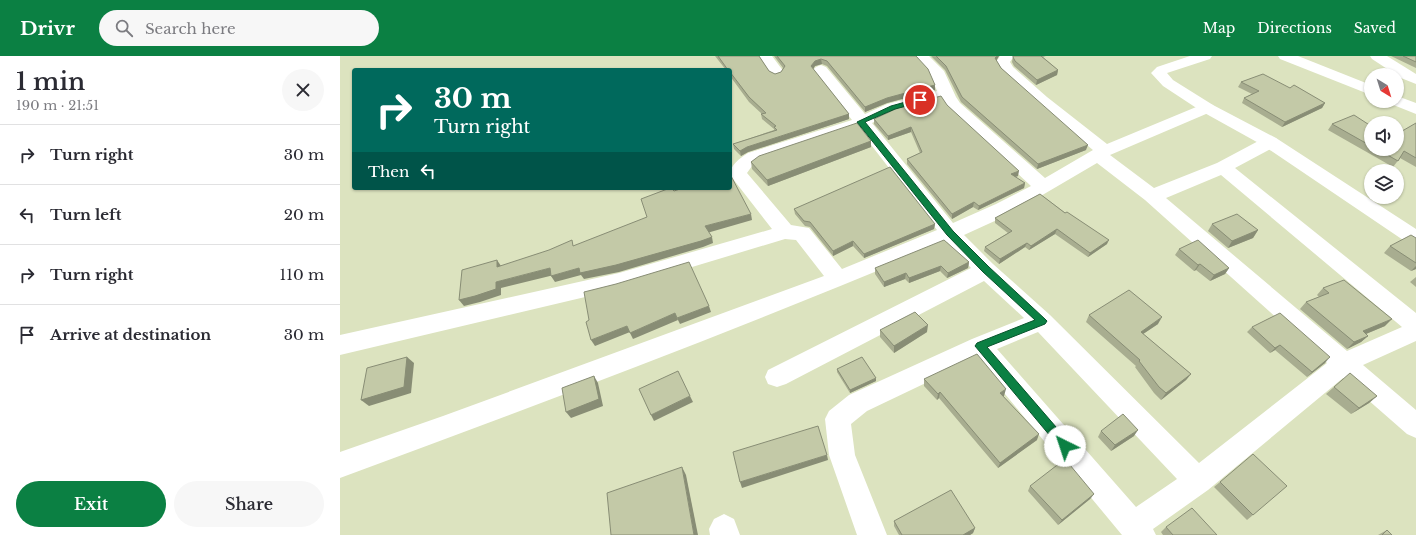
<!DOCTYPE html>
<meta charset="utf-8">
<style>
:root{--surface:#fff;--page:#f7f7f7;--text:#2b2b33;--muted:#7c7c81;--line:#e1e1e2;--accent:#0b8043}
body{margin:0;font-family:"Libre Baskerville",serif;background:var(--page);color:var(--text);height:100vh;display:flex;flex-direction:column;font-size:15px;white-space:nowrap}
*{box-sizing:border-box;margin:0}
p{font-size:13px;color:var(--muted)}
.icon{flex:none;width:22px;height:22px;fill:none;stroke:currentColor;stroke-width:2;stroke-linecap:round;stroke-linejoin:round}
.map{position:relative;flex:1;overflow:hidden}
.side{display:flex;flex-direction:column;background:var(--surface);width:340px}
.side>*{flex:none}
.banner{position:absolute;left:12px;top:12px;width:380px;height:122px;border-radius:4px;box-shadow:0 1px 3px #0004;background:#00695c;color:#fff;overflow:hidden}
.needle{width:26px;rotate:142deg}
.tools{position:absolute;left:1024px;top:12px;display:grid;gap:8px}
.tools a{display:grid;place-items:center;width:40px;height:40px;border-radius:50%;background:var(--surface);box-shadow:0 1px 3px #0004;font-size:20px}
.pin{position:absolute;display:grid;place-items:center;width:34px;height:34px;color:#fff;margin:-17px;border:2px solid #fff;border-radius:50%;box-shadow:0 1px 4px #0007}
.me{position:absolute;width:44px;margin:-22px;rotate:319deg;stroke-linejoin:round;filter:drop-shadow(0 0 3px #0008)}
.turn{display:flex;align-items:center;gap:14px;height:84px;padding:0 16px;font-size:18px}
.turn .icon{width:52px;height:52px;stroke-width:2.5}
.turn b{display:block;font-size:28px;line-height:34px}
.then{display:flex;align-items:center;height:38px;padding:0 16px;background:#0003;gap:8px;font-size:15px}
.round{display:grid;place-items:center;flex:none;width:42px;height:42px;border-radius:21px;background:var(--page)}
.headline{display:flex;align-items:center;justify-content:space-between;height:68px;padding:0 16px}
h1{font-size:24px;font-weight:600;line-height:30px}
.button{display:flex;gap:8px;margin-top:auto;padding:8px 16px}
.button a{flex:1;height:46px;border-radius:24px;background:var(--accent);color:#fff;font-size:16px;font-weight:600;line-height:46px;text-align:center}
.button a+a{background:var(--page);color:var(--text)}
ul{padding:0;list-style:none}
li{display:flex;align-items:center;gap:12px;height:60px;padding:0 16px;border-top:1px solid var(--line)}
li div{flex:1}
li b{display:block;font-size:15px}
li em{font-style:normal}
header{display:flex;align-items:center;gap:24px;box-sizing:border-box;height:56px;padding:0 20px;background:var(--accent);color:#fff}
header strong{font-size:19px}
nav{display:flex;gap:22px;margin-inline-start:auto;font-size:14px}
.search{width:280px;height:36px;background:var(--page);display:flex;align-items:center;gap:10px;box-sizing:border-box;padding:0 14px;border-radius:22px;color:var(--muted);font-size:15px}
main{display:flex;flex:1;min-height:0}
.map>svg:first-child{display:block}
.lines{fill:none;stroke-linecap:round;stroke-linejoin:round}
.minor{fill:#fff;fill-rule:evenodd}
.major{fill:#fff;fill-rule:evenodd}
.wall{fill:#a8ad90}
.shaded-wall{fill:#888d75}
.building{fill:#c3c9a7;stroke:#888d75}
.route{fill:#0b8043;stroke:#07532c}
</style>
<header>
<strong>Drivr</strong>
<div class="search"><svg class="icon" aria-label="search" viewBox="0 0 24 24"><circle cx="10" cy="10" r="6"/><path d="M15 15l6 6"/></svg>Search here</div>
<nav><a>Map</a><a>Directions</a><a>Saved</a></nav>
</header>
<main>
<section class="side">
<div class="headline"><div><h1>1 min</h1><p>190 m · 21:51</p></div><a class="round"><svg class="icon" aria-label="close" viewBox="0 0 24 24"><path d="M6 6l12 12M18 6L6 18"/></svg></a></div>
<ul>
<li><svg class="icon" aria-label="right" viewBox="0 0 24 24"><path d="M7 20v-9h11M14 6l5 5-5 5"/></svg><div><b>Turn right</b></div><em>30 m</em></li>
<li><svg class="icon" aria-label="left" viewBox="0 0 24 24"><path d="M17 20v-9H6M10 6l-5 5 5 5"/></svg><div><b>Turn left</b></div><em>20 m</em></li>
<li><svg class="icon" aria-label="right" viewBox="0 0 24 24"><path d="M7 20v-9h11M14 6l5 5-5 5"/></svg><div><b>Turn right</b></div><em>110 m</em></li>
<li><svg class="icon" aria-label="arrive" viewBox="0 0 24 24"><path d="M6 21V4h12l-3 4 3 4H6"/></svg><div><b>Arrive at destination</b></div><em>30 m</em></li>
</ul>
<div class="button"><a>Exit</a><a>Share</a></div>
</section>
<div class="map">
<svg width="1076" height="479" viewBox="0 0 1076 479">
<rect width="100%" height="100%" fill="#dce3bf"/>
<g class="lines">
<g class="minor">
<path d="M418,0H432L444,16L441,19L436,21L431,19Z"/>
<path d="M573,0H589L604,15L616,41L620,47L705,122L753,94L695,47L661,16L656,6L660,0H674L670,6L673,11L707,41L767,88L861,49L867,47L873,49L875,52L873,55L770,99L814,132L877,107L924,82L930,81L936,82L939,86L936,90L895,112L1076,257V285L1023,309L1076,354V382L1067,378L1003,322L868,434L813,473L816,479H782L636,303L527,355L511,368L515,399L547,479H517L489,399L485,363L489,355L509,339L632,283L684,262L644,225L446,328L437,331L428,328L425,321L428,314L631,212L607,186C407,270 203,347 0,422V396L103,360L484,220L456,184L445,183L279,233L0,299V279L279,217L432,173L390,119C390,109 400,102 408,97L512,64L473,14L476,11L481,9L486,11L525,58L547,48L597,35L589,17ZM601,43L608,53L691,130L656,148L613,167L532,67L559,54ZM518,72L597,174L502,213L469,172L451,169L407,117L412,110L420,105ZM757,107L805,144L987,307L859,407L710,259L653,208L624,179L670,158ZM881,119L1062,271L1007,295L826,142ZM698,276L837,423L796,451L657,293Z"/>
<path d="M938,0H958L1031,29V39L940,3Z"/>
<path d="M1030,0H1047L1076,18V28L1061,22L1032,3Z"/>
<path d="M1057,40L1076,47V58L1051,48L1049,45H1057Z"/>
<path d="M384,458L394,463L400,479H370L369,473L374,463Z"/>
</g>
<path class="major" d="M850,0H872L870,3L827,17L833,24L873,49L936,82L1076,173V190L1069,188L924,90L861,55L823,30L811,17L817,11Z"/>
</g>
<g class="wall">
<path d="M375,0H419L429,15L435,18L441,16L443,12L434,0H576L595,29V34L547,47L525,56L487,10L482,8L475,10L473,13L509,58V63L408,96L401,100L394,93L393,88L434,74V73L422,63L421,58H422L409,46L390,20V14H386Z"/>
<path d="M591,0H659L656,4L661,12L746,94L697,113L621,46L605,14Z"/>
<path d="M673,0H706L703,1L718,14L717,19L696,29L674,10L672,6Z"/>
<path d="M1051,0H1076V12Z"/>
<path d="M901,26L950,32L985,47L982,52L942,71L902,47L904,42L912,38L898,31Z"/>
<path d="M607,49L678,120L675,121L685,127L684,132L638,154L633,151L612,163L567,108V103L580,97L571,76L548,84L534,68V63Z"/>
<path d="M1076,67V111L1060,102L1053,111L988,74L992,68L1031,70V93H1057Z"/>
<path d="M531,85V91L428,130L412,113L411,106Z"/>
<path d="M700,138L767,188L748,201L715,178L689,194L685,191L659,208L644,195L645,191L668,177L655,167V162Z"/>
<path d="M454,153L595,168L594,173L524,202L513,190L493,200L470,171L465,170L455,158Z"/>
<path d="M872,168L918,174L913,182L888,192L868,175Z"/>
<path d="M1076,182V213L1071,215L1044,197L1050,190Z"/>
<path d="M839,193L889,212L885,218L870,225L856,214L854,215L835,199Z"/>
<path d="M629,206L628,212L607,222L600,215L569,227L565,223L544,231L535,218V212Z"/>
<path d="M1076,221V231L1070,226Z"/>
<path d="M983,232L1045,270L1026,278L1028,280L1021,286L1007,293L960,253L966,246L979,241L977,239Z"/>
<path d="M749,259L818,268L803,278L851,318L846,324L821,344L814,337L795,311L796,310L746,266Z"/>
<path d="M912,271L985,307L967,321L935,294L930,297L907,276Z"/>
<path d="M540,274L587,276L554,297L540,281Z"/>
<path d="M497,313L536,325L510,337L497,316Z"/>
<path d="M584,323L664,340H663L697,384L658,412L599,342L597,344L584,330Z"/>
<path d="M994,331L1037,340L1029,347L1011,358L986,338Z"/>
<path d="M761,375L794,380L771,395L758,381Z"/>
<path d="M880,426L913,459L907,464L874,431Z"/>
<path d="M690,430L754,438L750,443L718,469L688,435Z"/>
<path d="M554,465L635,472L633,477L630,479H559L554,470Z"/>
<path d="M826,471L877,479H823L821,476Z"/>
<path d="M1047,474L1052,479H1038Z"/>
</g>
<g class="shaded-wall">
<path d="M657,0H659L655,7V2Z"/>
<path d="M481,3L482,8L475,10L472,15L471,10L475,5Z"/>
<path d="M718,14L717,19L696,29L697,24Z"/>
<path d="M595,29V34L547,47L525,56V51L547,42Z"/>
<path d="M985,47L982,52L942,71L945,66Z"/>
<path d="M509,58V63L408,96L401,100L400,95L407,91Z"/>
<path d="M571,71V76L548,84V80Z"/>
<path d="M531,85V91L428,130L427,124Z"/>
<path d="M748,89L746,94L697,113L698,108Z"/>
<path d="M679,115L678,120L670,123L671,118Z"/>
<path d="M685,127L684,132L638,154L639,150Z"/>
<path d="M634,146L633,151L612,163V158Z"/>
<path d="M411,158L412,164L367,177L365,170Z"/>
<path d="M595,168L594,173L524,202V198Z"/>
<path d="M717,173L715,178L689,194L691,190Z"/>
<path d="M918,174L913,182L888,192L892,185Z"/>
<path d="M372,181L373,187L363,191L279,216L244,223L241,219L215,226L211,220L239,212Z"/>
<path d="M769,184L767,188L748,201L750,197Z"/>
<path d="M513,185V190L493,200V195Z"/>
<path d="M687,187L685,191L659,208L660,203Z"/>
<path d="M157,204L161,210L157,211Z"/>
<path d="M629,206L628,212L607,222L608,217Z"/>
<path d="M860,208L856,214L854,215L858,209Z"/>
<path d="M601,210L600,215L569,227V222Z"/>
<path d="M1076,210V213L1071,215Z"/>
<path d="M210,212L214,219L161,232V239L140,246L124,250L119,244L156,226Z"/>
<path d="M889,212L885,218L870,225L874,219Z"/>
<path d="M566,217L565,223L544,231V226Z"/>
<path d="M369,250L371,256L340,268L337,262Z"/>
<path d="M335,257L338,264L293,283L290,277Z"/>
<path d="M822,261L818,268L797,282L801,276Z"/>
<path d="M1052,263L1045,270L1016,282L1023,275Z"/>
<path d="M588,269L587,276L554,297V290Z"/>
<path d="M287,270L290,276L255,290L251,284Z"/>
<path d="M1028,280L1021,286L1007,293L1014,286Z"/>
<path d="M940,289L935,294L930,297L935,292Z"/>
<path d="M67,301L74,307L71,337L29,350L21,344Z"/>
<path d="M990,301L985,307L967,321L972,316Z"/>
<path d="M851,318L846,324L821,344L826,337Z"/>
<path d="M254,320L258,327L263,350L231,362L226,356Z"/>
<path d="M536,322V325L510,337V334Z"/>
<path d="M666,333L664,340L658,343L660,337Z"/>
<path d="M600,336L599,342L597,344L598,338Z"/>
<path d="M350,340L353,346L314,365L311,359Z"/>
<path d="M1037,340L1029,347L1011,358L1019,352Z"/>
<path d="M798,374L794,380L771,395L775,389Z"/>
<path d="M699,378L697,384L658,412L660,407Z"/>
<path d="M487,399L488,404L402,432L400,426Z"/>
<path d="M342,411L346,419L358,479H354Z"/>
<path d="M754,438L750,443L718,469L722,464Z"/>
<path d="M635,472L633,477L630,479H623Z"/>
</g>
<g class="building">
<path d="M378,0H419L429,15L435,18L441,16L445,10L437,0H576L588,13L595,29L547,42L525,51L487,5L481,3L475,5L471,10L509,58L407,91L400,95L393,88L437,74L434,71L436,70L421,58L426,57L409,41L390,16V14H388Z"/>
<path d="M596,0H657L655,2L661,12L748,89L698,108L622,41L606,10Z"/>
<path d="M673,0H701L718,14L697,24L675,5L673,1Z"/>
<path d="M1063,0H1076V6Z"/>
<path d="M923,18L950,32L954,29L985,47L945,66L904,42L919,35L901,26Z"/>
<path d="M601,40L607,49L679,115L671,118L685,127L639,150L634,146L612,158L567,103L582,96L571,71L548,80L534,63L560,51Z"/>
<path d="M1014,59L1031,70V90L992,68Z"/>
<path d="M517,67L531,85L427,124L411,106L419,100Z"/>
<path d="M1076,67V102L1064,95L1058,105L1037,93H1057V78Z"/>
<path d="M550,111L595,168L524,198L513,185L493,195L470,166L464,165L454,153Z"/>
<path d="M390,118L411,158L365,170L372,181L361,185L276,209L240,217L239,212L211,220L210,212L156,226V233L135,240L119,244L122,214L157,204V211L209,194L232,184L233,190L307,161L301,143L330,132H331L334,135L343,132H390Z"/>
<path d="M700,138L725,157L727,156L769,184L750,197L717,173L691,190L687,187L660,203L645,191L672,175L655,162Z"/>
<path d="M897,158L918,174L892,185L872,168Z"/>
<path d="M1071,179L1076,182V207L1050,190Z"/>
<path d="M604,184L629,206L608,217L601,210L569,222L566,217L544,226L535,212Z"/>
<path d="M858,184L889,212L874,219L860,208L858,209L839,193Z"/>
<path d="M349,206L369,250L337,262L335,257L290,277L287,270L251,284L246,266L249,264L244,236L276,228Z"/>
<path d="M1004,224L1052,263L1023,275L1028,280L1014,286L966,246L989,237L983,232Z"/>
<path d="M789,234L822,261L801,276L851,318L826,337L819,331L799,305L800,304L749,259Z"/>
<path d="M575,256L588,269L554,290L540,274Z"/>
<path d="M940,257L990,301L972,316L940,289L935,292L912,271Z"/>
<path d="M637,298L666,333L660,337L699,378L660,407L600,336L598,338L584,323Z"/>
<path d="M67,301L64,331L21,344L27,312Z"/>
<path d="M522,301L536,322L510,334L497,313Z"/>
<path d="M338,315L350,340L311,359L299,333Z"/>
<path d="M1010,317L1037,340L1019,352L994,331Z"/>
<path d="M254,320L259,343L226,356L222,332Z"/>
<path d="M783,358L798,374L775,389L761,375Z"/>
<path d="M478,370L487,399L400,426L393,396Z"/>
<path d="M913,398L947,430L913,459L880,426Z"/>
<path d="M725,403L754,438L722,464L690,430Z"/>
<path d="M342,411L354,479H271L267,437Z"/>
<path d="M611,434L635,472L623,479H562L554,465Z"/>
<path d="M852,452L877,479H833L826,471Z"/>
<path d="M1047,474L1052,479H1042Z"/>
</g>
<path class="route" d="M580,42L583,44L582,46L555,53L525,66L613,175L649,211L705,263L707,265L705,268L647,291L729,386L730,390L729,393L725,395L721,393L635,290L637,287L695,264L643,216L607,179L517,66L551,50Z"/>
</svg>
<div class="tools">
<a><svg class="needle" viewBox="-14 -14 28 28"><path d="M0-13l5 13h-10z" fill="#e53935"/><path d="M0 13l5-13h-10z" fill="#7c7c81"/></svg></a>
<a><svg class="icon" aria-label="sound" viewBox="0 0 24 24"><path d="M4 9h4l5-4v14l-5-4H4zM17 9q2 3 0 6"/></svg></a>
<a><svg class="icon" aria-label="layers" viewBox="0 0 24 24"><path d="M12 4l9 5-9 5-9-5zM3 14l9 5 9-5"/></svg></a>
</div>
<div class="pin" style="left:580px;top:44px;background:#d93025"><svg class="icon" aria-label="arrive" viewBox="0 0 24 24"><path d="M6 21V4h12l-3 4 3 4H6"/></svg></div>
<svg class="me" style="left:725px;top:390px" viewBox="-20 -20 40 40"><circle r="19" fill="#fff"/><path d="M0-13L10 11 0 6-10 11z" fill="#0b8043"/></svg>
<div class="banner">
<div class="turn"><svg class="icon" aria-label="right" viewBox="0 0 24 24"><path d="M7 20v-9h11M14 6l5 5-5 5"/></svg><div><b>30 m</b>Turn right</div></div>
<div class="then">Then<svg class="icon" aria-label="left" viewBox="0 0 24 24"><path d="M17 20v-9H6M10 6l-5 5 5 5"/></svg></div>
</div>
</div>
</main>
